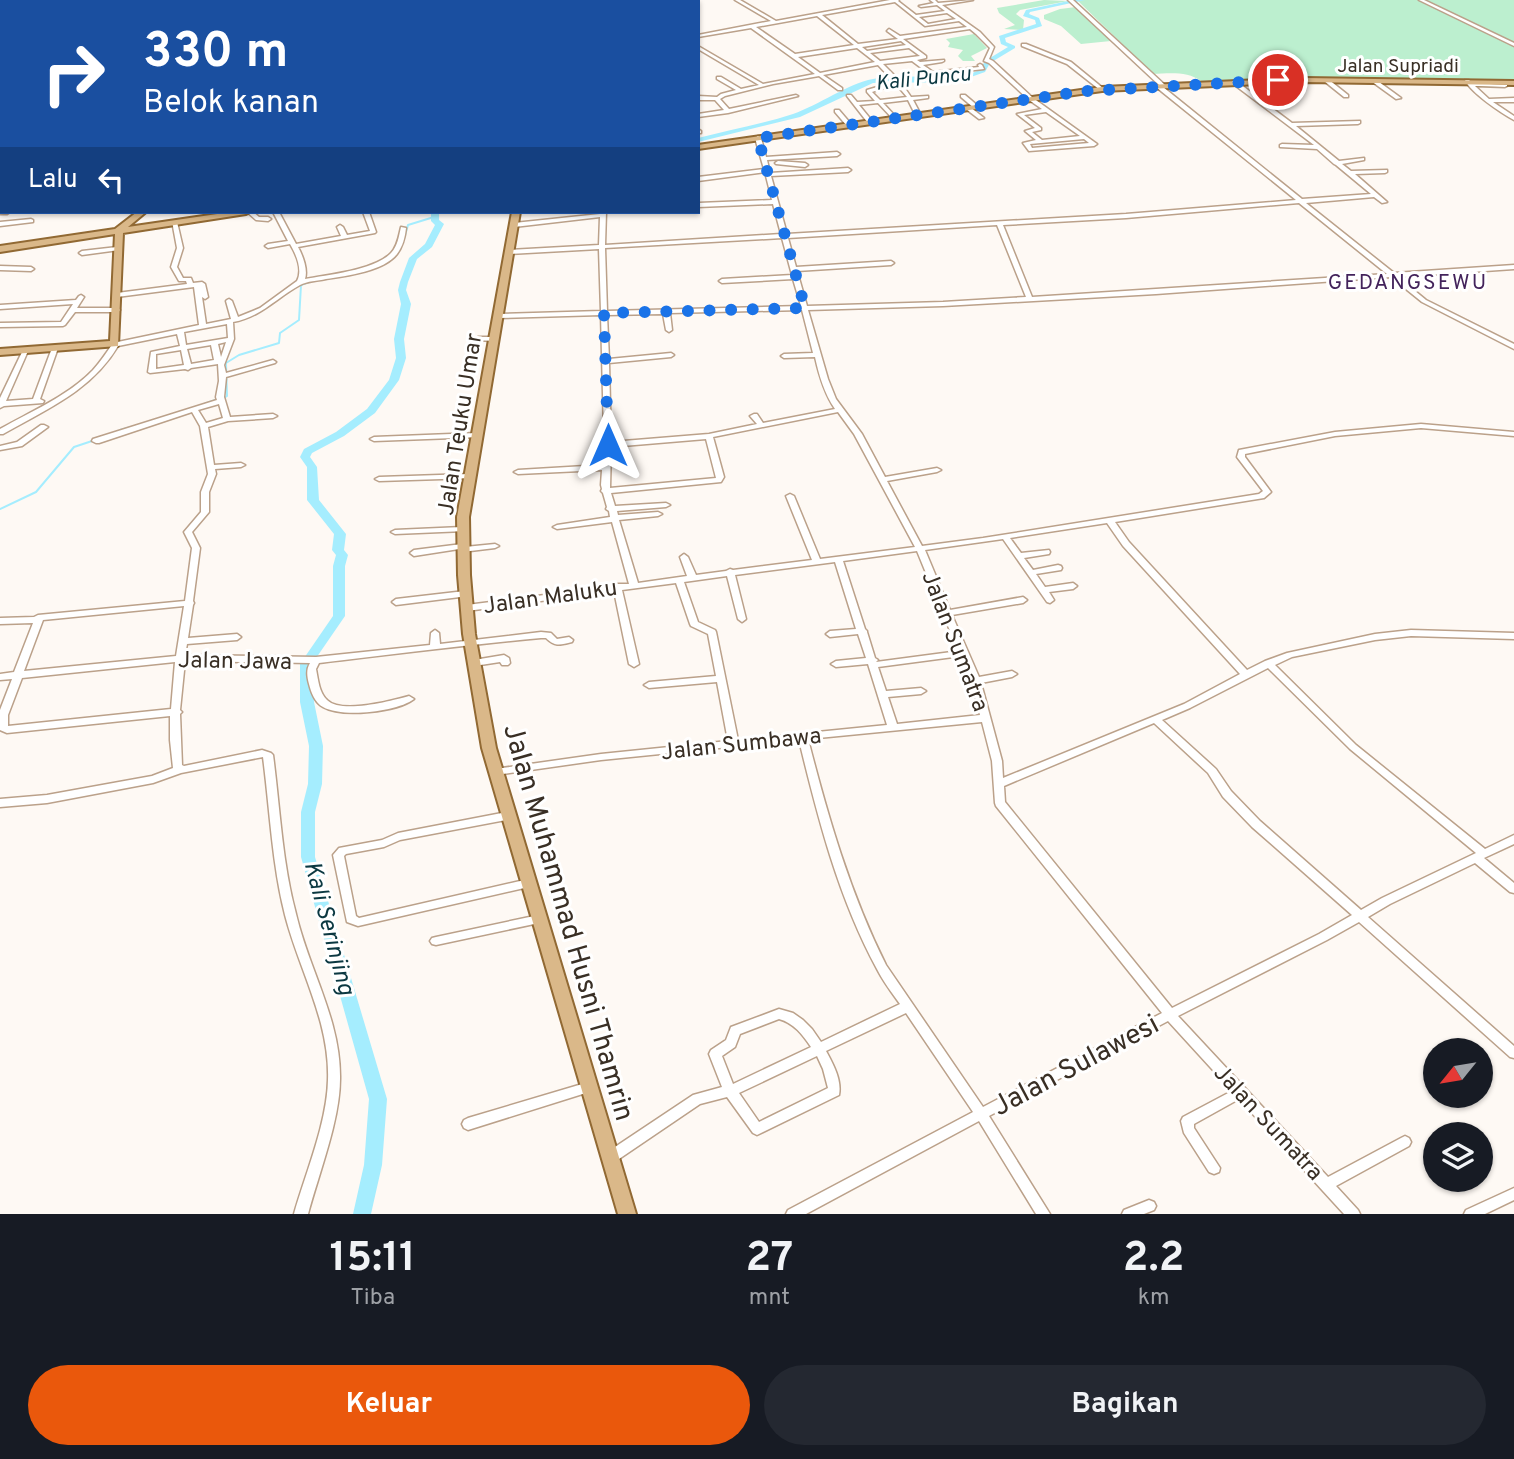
<!DOCTYPE html>
<html lang="id">
<style>
:root{--surface:#171b24;--page:#242831;--text:#f1f3f6;--muted:#9ea1a6;--accent:#ea580c}
body{margin:0;font-family:Overpass,sans-serif;background:var(--page);color:var(--text);height:100vh;display:flex;flex-direction:column;font-size:26px;white-space:nowrap}
*{box-sizing:border-box;margin:0}
p{font-size:23px;color:var(--muted)}
.icon{flex:none;width:38px;height:38px;fill:none;stroke:currentColor;stroke-width:2;stroke-linecap:round;stroke-linejoin:round}
.map{position:relative;height:1214px;overflow:hidden}
.sheet{display:flex;flex-direction:column;background:var(--surface);flex:1}
.sheet>*{flex:none}
.top-card{position:absolute;left:0px;top:0px;width:700px;height:214px;box-shadow:0 2px 5px #0004;background:#1a4fa0;color:#fff;overflow:hidden}
.needle{width:46px;rotate:240deg}
.controls{position:absolute;left:1423px;top:1038px;display:grid;gap:14px}
.controls a{display:grid;place-items:center;width:70px;height:70px;border-radius:50%;background:var(--surface);box-shadow:0 2px 5px #0004;font-size:35px}
.pin{position:absolute;display:grid;place-items:center;width:60px;height:60px;color:#fff;margin:-30px;border:4px solid #fff;border-radius:50%;box-shadow:0 2px 7px #0007}
.me{position:absolute;width:77px;margin:-38px;rotate:0deg;stroke-linejoin:round;filter:drop-shadow(0 0 5px #0008)}
.turn{display:flex;align-items:center;gap:24px;height:147px;padding:0 28px;font-size:32px}
.turn .icon{width:91px;height:91px;stroke-width:2.5}
.turn b{display:block;font-size:49px;line-height:60px}
.then{display:flex;align-items:center;height:66px;padding:0 28px;background:#0003;gap:14px;font-size:26px}
.eta{display:flex;justify-content:space-evenly;align-items:center;height:119px;text-align:center}
.eta b{font-size:42px;font-weight:700;line-height:49px}
.action{display:flex;gap:14px;margin-top:auto;padding:14px 28px}
.action a{flex:1;height:80px;border-radius:42px;background:var(--accent);color:#fff;font-size:28px;font-weight:700;line-height:80px;text-align:center}
.action a+a{background:var(--page);color:var(--text)}
.map>svg:first-child{display:block}
.green{fill:#bcefcf}
.lines{fill:none;stroke-linecap:round;stroke-linejoin:round}
.stream{stroke:#a5edfe;stroke-width:2}
.river{fill:#a5edfe;fill-rule:evenodd}
.minor-casing{stroke:#bba18a;stroke-width:3}
.major-casing{stroke:#916933;stroke-width:4}
.minor{fill:#fff;fill-rule:evenodd}
.major{fill:#dab889;fill-rule:evenodd}
.route{stroke:#1a73e8;stroke-width:12;stroke-dasharray:0 21.6}
.labels{text-anchor:middle;stroke-width:6;stroke-linejoin:round;paint-order:stroke}
.far-street-label{font-size:19px;fill:#392f25;stroke:#fff}
.far-water-label{font-size:21px;font-style:italic;fill:#0b3841;stroke:#fff}
.far-quarter-label{font-size:21px;letter-spacing:2px;fill:#43235b;stroke:#fff}
.street-label{font-size:23px;fill:#392f25;stroke:#fff}
.water-label{font-size:24px;font-style:italic;fill:#0b3841;stroke:#fff}
.near-street-label{font-size:28px;fill:#392f25;stroke:#fff}
</style>
<div class="map">
<svg width="1514" height="1214" viewBox="0 0 1514 1214">
<rect width="100%" height="100%" fill="#fef9f4"/>
<g class="green">
<path d="M1044,0L1068,1L1020,10L1016,14L1024,20L1023,30L1004,29L1015,25L999,13L997,8Z"/>
<path d="M1077,0H1514V81L1307,78L1201,81C1188,71 1169,73 1153,74Z"/>
<path d="M1076,7L1111,41L1081,44L1061,26L1044,19V15L1060,9Z"/>
<path d="M974,34L987,48L971,56L975,61H963L958,56L963,50L948,47L950,43L946,39Z"/>
</g>
<g class="lines">
<g class="stream">
<path d="M404,239L408,225L434,217"/>
<path d="M224,398L227,396L226,363L239,355L279,343L280,333L299,320L301,285L309,282"/>
<path d="M204,404L218,399"/>
<path d="M120,430L142,424"/>
<path d="M0,509L36,492L74,447L92,441"/>
</g>
<g class="river">
<rect x="390" y="0" width="6" height="2"/>
<path d="M1073,0H1085L1030,12L1029,14L1039,18L1042,26L1005,38L1006,42L1015,46V48L990,63L985,72L957,82L873,83L800,117L698,142V138C730,130 762,124 793,114C819,105 847,84 873,79C909,71 945,85 980,70L985,61L1008,47L1001,44L999,36L1036,24L1035,20L1023,16L1026,10Z"/>
<path d="M431,212H439V220L444,224L432,247L417,259L408,282L406,290L411,304L404,339L406,358L399,380L375,413L344,436L312,453L310,457L317,467L319,500L346,534L344,550L348,555L345,566V616L312,664L314,702L323,746L322,784L315,812V857L387,1099L382,1165L371,1214H353L364,1165L369,1099L301,857V812L308,784L309,746L300,702V664L333,616V566L336,555L332,550L334,534L307,500V467L300,457L304,449L336,432L367,409L389,380L396,358L394,339L401,304L398,290L400,282L409,258L425,244L435,225L431,221Z"/>
</g>
<defs>
<g id="minor">
<path d="M12,0H17L15,2H10Z"/>
<rect x="397" y="0" width="4" height="2"/>
<path d="M642,0H647L649,2H644Z"/>
<path d="M735,0H740L776,21L890,0H899L898,1L916,15L945,11L937,5L921,7L919,6L934,3L930,0H935L938,3L973,0L942,5L980,32L994,47L989,59L993,61L1033,98L1097,144L1094,146L1029,151L1023,143L1036,140L1025,131L1035,128L1017,114L1042,109L1029,100L989,63L984,61L990,48L976,34L970,29L903,39L926,56V58L917,60L920,62L944,60V61L942,62L923,65L933,72L979,67L978,65L980,64L982,65L984,69L922,76H920V74L928,73L912,61L883,64L900,81L911,97L928,96V98L913,100L921,115L920,116H916L908,100L883,103L897,118L894,120L878,103L859,105L873,122L870,124L868,123L847,96V95H851L857,102L875,101L867,92V90L894,82L878,65L823,75L842,88V90H838L819,76L773,84L725,96L720,99L729,109L796,95L798,96L728,113L698,117V114L724,110L715,100H698V96L717,97L721,94L736,90L717,79V77H721L741,89L759,85L698,49V46L763,84L815,74L751,28L698,37V35L771,21ZM895,2L925,26L959,21L967,27L900,36L889,29L887,31L898,39L858,44L822,15ZM947,13L956,19L928,24L919,17ZM817,16L854,45L795,54L756,27ZM901,41L906,45L867,51L862,47ZM857,48L875,62L820,73L798,57ZM909,48L920,56L880,61L870,53ZM896,84L907,97L880,100L872,92ZM1046,112L1080,136L1042,140L1032,132L1041,130V128L1024,115ZM1084,139L1089,143L1032,148L1030,144Z"/>
<path d="M1068,0H1073L1165,85V87H1163L1302,199L1371,194L1336,165L1334,164L1317,149L1280,147V145L1282,144L1314,145L1232,83V81H1236L1292,123L1360,121V123L1358,124L1296,126L1339,161L1364,158V160L1342,164L1351,171L1387,170V172L1385,173L1355,174L1387,202L1382,203L1374,197L1306,203L1394,273L1514,265V269L1398,277L1426,300L1514,344V349L1422,302L1391,277L1156,294L943,306L808,310L828,379L836,399L862,434L885,477L937,468L941,470L937,472L887,481L922,546L983,538L1259,494L1263,491L1237,457L1239,450L1335,432L1421,424L1514,432V436L1421,428L1335,436L1245,454V457L1271,492L1264,498L1115,522L1129,542L1247,670L1265,661L1287,653L1375,634L1411,630L1514,633V639L1411,636L1375,640L1292,657L1275,665L1356,745L1485,849L1514,835V844L1484,858L1514,883V893L1510,892L1475,863L1390,904L1368,917L1514,1046V1058L1510,1057L1359,922L1327,940L1178,1016L1328,1177L1401,1138L1405,1136L1409,1138L1411,1142L1409,1146L1336,1186L1358,1210L1360,1214H1344L1239,1099L1194,1124V1128L1220,1168L1219,1172L1214,1174L1209,1172L1184,1133L1181,1121L1183,1117L1232,1091L1168,1021L989,1116L1050,1214H1036L979,1121L806,1214H786L788,1210L973,1112L906,1013L826,1051C833,1064 842,1080 839,1095L757,1135L753,1133L727,1097L700,1104L616,1161L611,1163L606,1161L605,1157L606,1153L693,1095L722,1087L709,1054L711,1050L726,1040L731,1027L779,1009L793,1013L803,1020L812,1029L821,1042L900,1004C892,993 883,981 877,969C838,897 818,818 799,740L601,760L495,775L491,774L490,772L491,770L495,769L601,754L728,741L717,682L649,688L644,685L649,682L716,676L708,634L691,626L690,624L676,583L622,590L639,664L634,667L629,664L614,591L467,611L463,608L467,605L613,586L617,584H629L612,522L557,529L553,527L557,525L610,517L609,511L606,509L607,507L603,493L601,491L602,489L601,485L602,470L518,474L514,472L518,470L602,465L604,435L601,315L498,318L495,316L498,314L601,311L599,249L509,254L506,252L509,250L599,245L600,217L514,227L511,225L514,223L600,214V212H606L605,245L781,234L773,204L698,207L699,203L772,200L765,172L698,181V177L764,169L755,138L758,136L761,138L766,157L837,152L840,154L837,156L767,160L770,173L848,168L851,170L848,172L771,176L787,234L1126,214L1296,200L1156,87V85H1159ZM1299,203L1387,274L1032,297L1003,225L1126,218ZM997,225L1026,297L943,302L807,306L797,271L891,265L894,263L891,261L796,267L788,238ZM782,238L792,275L722,279L719,281L722,283L793,279L801,306L607,311L605,248ZM802,310L813,353L784,354L781,356L784,358L815,357C819,375 824,393 835,409L763,423L757,414H754L750,416L757,424L709,434L611,442L609,363L671,357L674,355L671,353L609,359L607,315L663,314L666,330L669,332L672,330L670,313ZM838,412L854,434L915,547L820,559L794,496L790,494L786,496L812,560L733,570L730,569L726,571L696,575L688,557L684,554L680,557L687,576L638,583L619,520L658,516L662,514L658,512L618,515L617,511L666,507L670,505L666,503L615,506L611,493L721,482L724,477L713,437ZM706,439L716,478L610,488L611,447ZM1107,523L1123,546L1240,674L1184,704L1003,778L1002,761L981,683L1012,677L1017,674L1012,671L979,677L952,615L1023,603L1027,600L1023,597L950,610L925,550L1003,539L1047,602L1050,603L1054,600L1049,592L1073,589L1077,586L1073,583L1045,587L1036,574L1061,570L1062,568L1061,566L1058,565L1033,570L1024,558L1049,554L1050,552L1049,550L1021,553L1010,538ZM917,551L942,612L941,614L944,617L959,651L876,662L878,660L875,658L867,632V631L865,629L843,561ZM835,562L856,629L830,631L826,634L830,637L858,634L866,658L836,661L831,664L836,667L868,664L887,725L738,740L716,632L715,630L698,622L684,582L727,576L738,619L742,622L746,619L735,575ZM961,656L971,681L980,715L897,724L888,697L921,694L926,691L921,688L886,691L878,667ZM1268,668L1350,749L1476,853L1382,898L1361,910L1260,821L1231,791L1216,769L1162,720L1190,708ZM982,722L992,761L995,803L996,806L1162,1013L983,1107L886,965C850,893 828,817 808,739ZM1154,723L1208,773L1223,797L1252,827L1352,915L1319,934L1172,1008L1005,802L1004,786ZM779,1019C794,1023 803,1035 811,1047L733,1084L722,1056L735,1047L740,1034ZM817,1056L823,1069L828,1088L759,1122L739,1093Z"/>
<path d="M1419,0H1424L1514,43V46Z"/>
<path d="M0,1H4V2L0,3Z"/>
<rect x="0" y="7" width="2" height="4"/>
<path d="M1022,44H1026L1071,62L1104,89L1100,90L1067,64L1022,46Z"/>
<path d="M1324,79H1328L1348,95V97H1344L1324,81Z"/>
<path d="M1371,79H1375L1401,98L1396,99L1371,81Z"/>
<path d="M1259,80H1263L1290,101V103H1286L1259,82Z"/>
<path d="M1465,80H1469L1472,83L1507,85V86L1505,87L1475,86L1489,99L1514,98V102H1493L1514,116V120C1501,113 1470,92 1465,80Z"/>
<path d="M961,95H965L978,106V108H974L961,97Z"/>
<path d="M966,107H970L984,118L979,119L966,109Z"/>
<path d="M835,110H839L851,124V126H847L835,112Z"/>
<path d="M698,129L701,131V133H698Z"/>
<path d="M2,157V170L0,171V158Z"/>
<path d="M778,161L805,163L808,165L805,167L776,164L775,163Z"/>
<rect x="0" y="175" width="2" height="4"/>
<path d="M0,210H2V212H10L7,214H0Z"/>
<path d="M247,212H253L259,217H268L271,219L268,221L256,220Z"/>
<path d="M273,212H279L296,244L341,236L337,227L340,225L343,227L347,235L370,231L363,212H369L376,232L375,233L298,247C303,256 308,270 305,279C327,275 375,270 391,253C398,246 399,235 401,227L406,228C405,237 403,246 397,254C384,271 347,276 326,279C318,281 307,281 300,285C276,298 261,317 233,322L234,339L224,365L226,373L273,360L276,362L275,363L226,377L224,397L230,417L273,414L277,416L273,418L228,421L208,427L214,465L241,463L245,465L241,467L215,469L216,474L209,492V512L192,532L200,548L193,601L194,603L193,605L188,638L237,634L241,637L237,640L187,644L185,655L316,657L430,645L431,633L435,630L439,633L440,644L541,632L551,633L557,639L569,637L573,640L572,642C560,645 555,647 546,638H541C467,645 394,654 319,663L316,669C318,679 319,693 327,700C341,714 391,701 409,696L414,699C397,712 342,718 323,707C315,703 311,692 309,684C307,676 306,670 310,663L185,661L180,710L182,712L180,714L182,765L184,766L262,750L271,753L273,755C280,808 282,862 296,914C309,970 341,1020 340,1079C340,1120 319,1173 308,1214H294C306,1172 327,1123 328,1080C330,1021 299,970 285,915C272,864 270,810 263,757L181,773L153,783L47,803L0,807V799L47,795L152,776L173,768L170,740V716L7,733L0,730V710L12,679L0,680V674L14,672L33,623L0,624V618L34,617L38,615L185,601L192,548L184,532L201,512V492L208,474L200,426L192,412L99,443H96L92,441L93,439L217,400L216,397L219,381L218,364L191,368L188,370L185,369L150,373L148,372L151,352L180,346L177,334L118,346C91,391 47,409 3,434H0V429C32,411 68,396 93,370C101,361 107,352 113,343L199,325L194,287L117,297L114,295L117,293L187,284L186,281H179L171,267L177,248L172,221L177,222L183,248L177,267L183,278H191L193,283L202,282L205,284L208,297L205,299L202,297L206,324L231,319L226,301L227,300L229,299L232,301L238,317L260,308L297,281C303,270 296,254 290,244L268,248L265,246L268,244L288,241ZM227,324L228,338L186,345L184,332ZM226,342L221,357L218,344ZM211,345L214,360L191,364L187,349ZM181,350L184,365L156,369V354ZM219,404L223,418L206,423L198,410ZM184,606L176,656L24,671L43,620ZM175,662L171,709L8,726V715L22,678Z"/>
<path d="M31,219L33,220V222L0,226V222Z"/>
<path d="M117,247L119,248V250L82,255L79,253L82,251Z"/>
<path d="M0,266L31,267L34,269L31,271L0,270Z"/>
<path d="M81,295L84,297L77,308H117L120,310L117,312H75L65,325L63,326L0,327V323L61,322L73,304L0,309V305L76,300L79,296Z"/>
<path d="M478,337H494L497,339L494,341L476,340V338Z"/>
<path d="M55,346L58,348L40,399L44,401L43,403L4,406L0,408V398L23,350H27L28,351L6,401L33,399L52,348Z"/>
<path d="M41,425H44L48,427L22,446L0,450V446L17,442Z"/>
<path d="M477,433H480L481,435L480,437L374,441L370,439L374,437Z"/>
<path d="M470,474H473L474,476L473,478L379,481L375,479L379,477Z"/>
<path d="M462,527L466,529L465,531L395,534L391,532L395,530Z"/>
<path d="M462,544H465V547L495,544L499,546L495,548L462,552H459V549L414,556L410,553L414,550Z"/>
<path d="M465,591L469,594L468,596L396,605L392,602L396,599Z"/>
<path d="M504,655L509,658L510,663L508,665H502L500,662L474,666L469,663L474,660Z"/>
<path d="M507,812L511,813L512,816L511,819L400,840L384,847L346,854L344,856L356,916L359,918L529,879L533,880L534,883L533,886L358,926L347,922L333,855L339,848L382,840L398,833Z"/>
<path d="M539,915L543,916L545,919L543,922L539,923L436,945L432,944L430,941L432,938L436,937Z"/>
<path d="M589,1082L593,1083L595,1087L593,1091L589,1092L468,1130L464,1128L462,1124L464,1120L468,1118Z"/>
<path d="M1514,1188V1200L1485,1214H1464L1466,1210Z"/>
<path d="M1149,1200L1154,1202L1156,1206L1154,1210L1144,1214H1122L1124,1210Z"/>
</g>
<g id="major">
<rect x="383" y="0" width="6" height="2"/>
<path d="M533,0H539L532,2Z"/>
<path d="M1304,78L1514,81V85L1304,82L1102,91L698,149V145L1102,87Z"/>
<path d="M137,212H146L128,227L231,212H250L246,214L123,233L118,346L0,355V349L110,341L115,234L0,252V246L115,229Z"/>
<path d="M512,212H520L469,517L470,575L475,634L496,748L636,1214H618L482,748L463,634L458,575L457,517Z"/>
</g>
</defs>
<use href="#minor" class="minor-casing"/>
<use href="#major" class="major-casing"/>
<use href="#minor" class="minor"/>
<use href="#major" class="major"/>
</g>
<g class="lines">
<path class="route" d="M608,445L604,313L805,308L758,138L1086,91L1278,80"/>
</g>
<g class="labels">
<g class="far-street-label">
<text x="1398" y="72">Jalan Supriadi</text>
</g>
<g class="far-water-label">
<text transform="translate(923 78) rotate(-6)" y="7">Kali Puncu</text>
</g>
<g class="far-quarter-label">
<text x="1408" y="289">GEDANGSEWU</text>
</g>
<g class="street-label">
<text transform="translate(459 424) rotate(-81)" y="8">Jalan Teuku Umar</text>
<text transform="translate(550 596) rotate(-8)" y="8">Jalan Maluku</text>
<text transform="translate(956 641) rotate(69)" y="8">Jalan Sumatra</text>
<text transform="translate(235 660) rotate(1)" y="8">Jalan Jawa</text>
<text transform="translate(741 743) rotate(-6)" y="8">Jalan Sumbawa</text>
<text transform="translate(1269 1122) rotate(47)" y="8">Jalan Sumatra</text>
</g>
<g class="water-label">
<text transform="translate(330 928) rotate(75)" y="8">Kali Serinjing</text>
</g>
<g class="near-street-label">
<text transform="translate(570 922) rotate(74)" y="10">Jalan Muhammad Husni Thamrin</text>
<text transform="translate(1075 1064) rotate(-28)" y="10">Jalan Sulawesi</text>
</g>
</g>
</svg>
<div class="controls">
<a><svg class="needle" viewBox="-14 -14 28 28"><path d="M0-13l5 13h-10z" fill="#e53935"/><path d="M0 13l5-13h-10z" fill="#9ea1a6"/></svg></a>
<a><svg class="icon" aria-label="layers" viewBox="0 0 24 24"><path d="M12 4l9 5-9 5-9-5zM3 14l9 5 9-5"/></svg></a>
</div>
<div class="pin" style="left:1278px;top:80px;background:#d93025"><svg class="icon" aria-label="arrive" viewBox="0 0 24 24"><path d="M6 21V4h12l-3 4 3 4H6"/></svg></div>
<svg class="me" style="left:608px;top:445px" viewBox="-20 -20 40 40"><path d="M0-17L14 15 0 8-14 15z" fill="#1a73e8" stroke="#fff" stroke-width="4"/></svg>
<div class="top-card">
<div class="turn"><svg class="icon" aria-label="right" viewBox="0 0 24 24"><path d="M7 20v-9h11M14 6l5 5-5 5"/></svg><div><b>330 m</b>Belok kanan</div></div>
<div class="then">Lalu<svg class="icon" aria-label="left" viewBox="0 0 24 24"><path d="M17 20v-9H6M10 6l-5 5 5 5"/></svg></div>
</div>
</div>
<section class="sheet">
<div class="eta">
<div><b>15:11</b><p>Tiba</p></div>
<div><b>27</b><p>mnt</p></div>
<div><b>2.2</b><p>km</p></div>
</div>
<div class="action"><a>Keluar</a><a>Bagikan</a></div>
</section>
